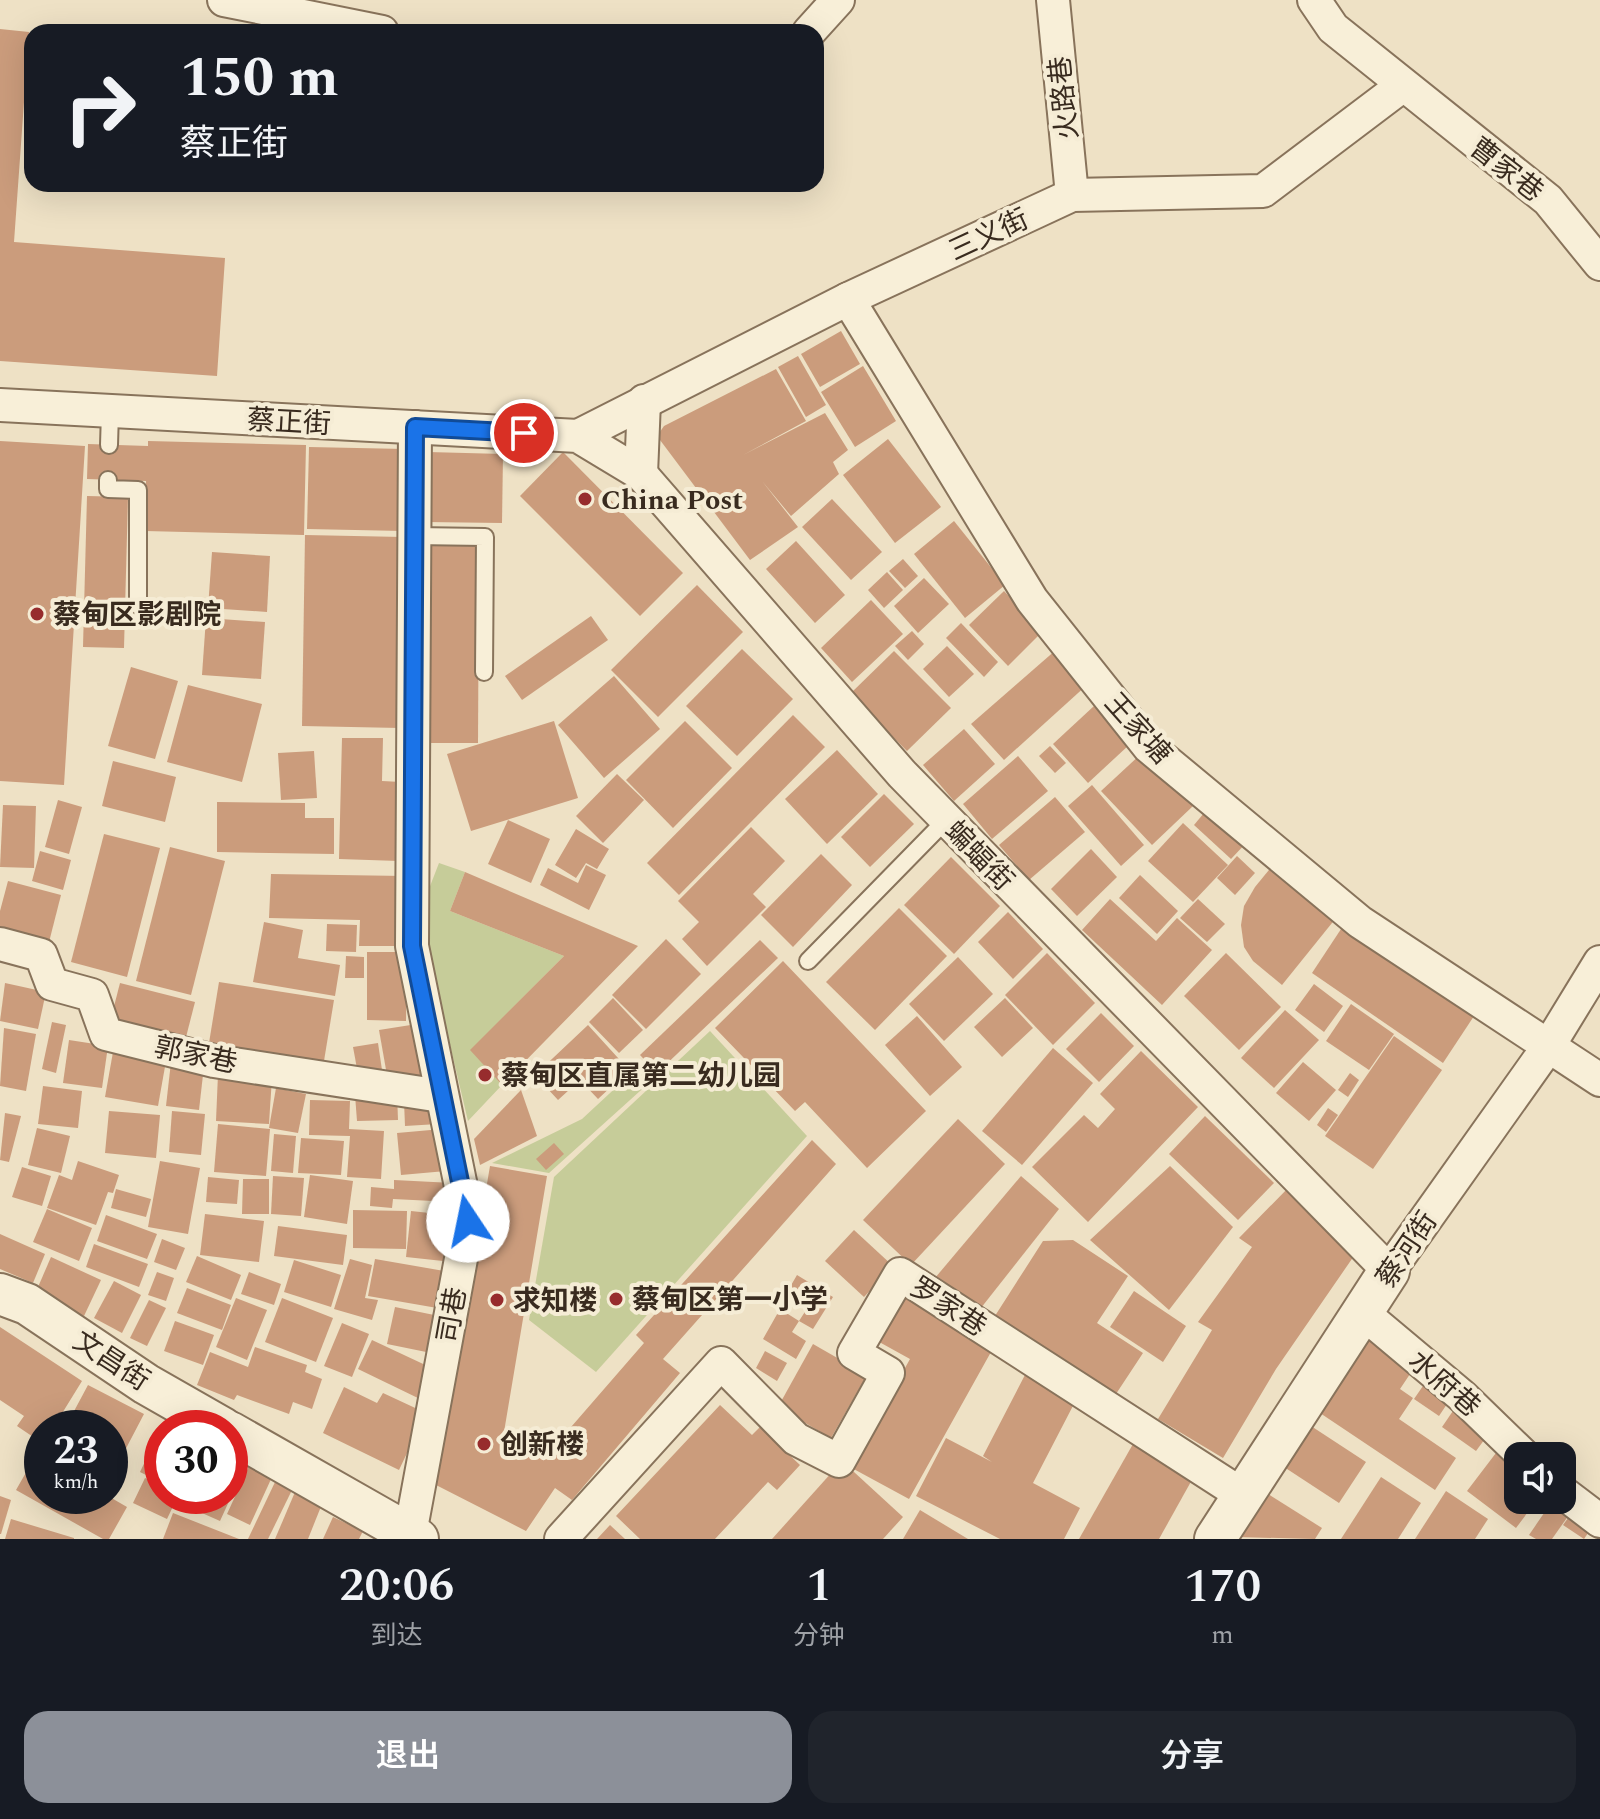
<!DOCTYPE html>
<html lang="zh">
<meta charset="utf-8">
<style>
:root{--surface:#171b24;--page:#20242c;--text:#f1f3f6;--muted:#9ea1a6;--accent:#8c9099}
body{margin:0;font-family:Spectral,"Noto Sans SC",serif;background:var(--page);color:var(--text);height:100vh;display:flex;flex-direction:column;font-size:30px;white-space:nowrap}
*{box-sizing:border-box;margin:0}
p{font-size:26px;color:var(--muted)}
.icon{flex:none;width:44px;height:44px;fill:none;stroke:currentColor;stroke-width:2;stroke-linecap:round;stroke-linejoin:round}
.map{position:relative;height:1539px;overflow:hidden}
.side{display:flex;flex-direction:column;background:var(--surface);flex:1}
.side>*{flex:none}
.banner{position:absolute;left:24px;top:24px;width:800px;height:168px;border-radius:24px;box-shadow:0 8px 32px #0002;background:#171b24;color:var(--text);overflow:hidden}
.controls{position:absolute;left:1504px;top:1442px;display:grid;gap:16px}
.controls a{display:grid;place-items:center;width:72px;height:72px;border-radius:16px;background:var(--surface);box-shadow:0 8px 32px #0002;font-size:40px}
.speed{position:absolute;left:24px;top:1410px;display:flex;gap:16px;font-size:40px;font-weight:700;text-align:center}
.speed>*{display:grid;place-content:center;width:104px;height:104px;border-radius:50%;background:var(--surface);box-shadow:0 8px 32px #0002;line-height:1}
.speed small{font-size:20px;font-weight:400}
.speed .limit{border:12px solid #d22;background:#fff;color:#111}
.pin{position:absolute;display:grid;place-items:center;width:68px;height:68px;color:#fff;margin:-34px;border:4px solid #fff;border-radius:50%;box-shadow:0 2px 8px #0007}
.me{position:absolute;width:88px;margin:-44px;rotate:349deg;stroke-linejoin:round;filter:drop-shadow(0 0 6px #0008)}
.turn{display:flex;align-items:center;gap:28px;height:168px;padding:0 24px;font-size:36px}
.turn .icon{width:104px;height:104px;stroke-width:2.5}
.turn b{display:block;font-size:56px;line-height:68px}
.eta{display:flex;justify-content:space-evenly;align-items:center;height:136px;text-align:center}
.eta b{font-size:48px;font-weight:600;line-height:56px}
.cta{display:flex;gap:16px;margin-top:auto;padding:16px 24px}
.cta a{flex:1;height:92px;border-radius:24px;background:var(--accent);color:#fff;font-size:32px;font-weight:600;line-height:92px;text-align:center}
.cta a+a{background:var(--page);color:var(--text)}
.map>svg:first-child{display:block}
.green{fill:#c6cc99}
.building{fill:#cb9c7c}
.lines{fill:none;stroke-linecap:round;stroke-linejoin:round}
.service-casing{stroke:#88735b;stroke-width:20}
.minor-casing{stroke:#88735b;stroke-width:36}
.tertiary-casing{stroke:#88735b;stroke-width:44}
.service{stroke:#f8efd8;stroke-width:16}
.minor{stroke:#f8efd8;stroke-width:32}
.tertiary{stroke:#f8efd8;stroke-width:40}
.route-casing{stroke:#114b97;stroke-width:20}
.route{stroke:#1a73e8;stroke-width:14}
.poi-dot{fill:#972c2d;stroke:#f5ecd5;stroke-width:3}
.labels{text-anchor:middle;stroke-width:8;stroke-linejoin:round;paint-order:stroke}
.street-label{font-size:28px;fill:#392b1f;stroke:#f5ecd5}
.poi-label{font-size:28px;font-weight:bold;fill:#392b1f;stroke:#f5ecd5;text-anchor:start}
</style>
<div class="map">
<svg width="1600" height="1539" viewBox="0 0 1600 1539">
<rect width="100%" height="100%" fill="#eee1c5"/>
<g class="green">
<path d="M439,863L465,872L450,911L564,956L471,1050L502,1085L468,1121L430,960L427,894Z"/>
<path d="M710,1031L807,1136L596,1372L529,1320L554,1177Z"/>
<path d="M637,1068L650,1082L549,1173L492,1163L582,1119Z"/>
</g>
<g class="building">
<path d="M0,29L29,32L14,242L225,258L217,376L0,361Z"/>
<path d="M841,331L860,364L820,387L801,354Z"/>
<path d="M798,356L826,405L806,417L778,367Z"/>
<path d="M863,366L896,421L855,447L821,392Z"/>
<path d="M776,369L806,421L743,455L825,413L848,450L833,462L839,474L791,516L762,481L798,527L750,560L657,436L664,426Z"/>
<path d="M888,439L941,507L895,543L843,475Z"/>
<path d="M0,441L85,446L64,785L0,781Z"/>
<path d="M148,441L306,445L304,535L145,531L146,481L87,479L88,444L148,446Z"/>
<path d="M309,447L405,449L403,531L307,529Z"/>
<path d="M428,452L503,454L502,523L426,522Z"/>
<path d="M563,452L683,573L640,616L520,496Z"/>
<path d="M87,496L128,497L124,648L83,647Z"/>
<path d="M832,499L882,552L851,580L802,527Z"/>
<path d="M954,521L1005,585L965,618L914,554Z"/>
<path d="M305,535L403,537L400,728L302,726Z"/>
<path d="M796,541L845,595L815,623L766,569Z"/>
<path d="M422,545H479L478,743H421Z"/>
<path d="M212,552L270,556L267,612L208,608Z"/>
<path d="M903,559L918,576L905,588L889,571Z"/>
<path d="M887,572L903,590L884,608L868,590Z"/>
<path d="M924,578L949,604L918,633L894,606Z"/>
<path d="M697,585L743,632L658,717L611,670Z"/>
<path d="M1004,591L1042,632L1008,666L969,625Z"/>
<path d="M871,600L903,634L852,682L821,648Z"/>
<path d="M591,616L608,640L522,700L505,676Z"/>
<path d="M206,618L265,622L261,679L202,675Z"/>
<path d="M961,623L998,662L984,677L946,638Z"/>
<path d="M912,631L924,644L908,660L895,646Z"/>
<path d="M947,646L974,674L949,697L923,669Z"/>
<path d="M742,649L793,699L737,756L686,706Z"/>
<path d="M1057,649L1088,684L1004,760L971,724Z"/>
<path d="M894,651L951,708L907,751L850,694Z"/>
<path d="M131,667L178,681L155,759L108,746Z"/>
<path d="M614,676L660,729L604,778L558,725Z"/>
<path d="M188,685L262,704L242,782L167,762Z"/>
<path d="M1094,706L1129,745L1088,783L1053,744Z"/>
<path d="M793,715L825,747L679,895L647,863Z"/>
<path d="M554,721L578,798L471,831L447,754Z"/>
<path d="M685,721L732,768L673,828L626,780Z"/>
<path d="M964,729L995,764L954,801L923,765Z"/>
<path d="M342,738H383L382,781L401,782L399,861L339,859Z"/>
<path d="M1050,746L1066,763L1055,773L1039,756Z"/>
<path d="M837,750L878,794L827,844L785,799Z"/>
<path d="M314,751L317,798L281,800L278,753Z"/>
<path d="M1142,753L1193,806L1152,845L1101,791Z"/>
<path d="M1018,756L1048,791L992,839L963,804Z"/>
<path d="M113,761L176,777L165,822L102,806Z"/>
<path d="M617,774L644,800L603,843L576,816Z"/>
<path d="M1092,785L1144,845L1121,866L1068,806Z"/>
<path d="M884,794L914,824L870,867L841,837Z"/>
<path d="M1055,797L1085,832L1029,880L999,845Z"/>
<path d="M58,800L82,807L69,854L45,847Z"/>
<path d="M217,802L305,803V818H334V854L217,852Z"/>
<path d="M3,805L36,806L34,868L0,867Z"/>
<path d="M1209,807L1247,842L1231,859L1194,825Z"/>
<path d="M508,820L550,839L531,883L488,864Z"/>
<path d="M1183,823L1228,865L1193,902L1148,861Z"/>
<path d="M751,827L785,861L753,894L766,907L707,966L682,939L699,922L678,901Z"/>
<path d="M576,829L609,849L597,869L586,863L576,878L555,865Z"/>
<path d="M104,834L160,848L127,977L71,962Z"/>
<path d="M170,847L225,861L191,995L136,981Z"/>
<path d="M1091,849L1117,877L1077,916L1051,889Z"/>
<path d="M40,851L71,860L63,890L32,881Z"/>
<path d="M821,854L852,885L793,947L761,915Z"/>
<path d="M1237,856L1255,873L1235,895L1217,878Z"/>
<path d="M951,857L1000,906L954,954L904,905Z"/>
<path d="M586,865L606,875L589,910L540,885L548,868L578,883Z"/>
<path d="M1273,865L1336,918L1282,985L1253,961L1244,947L1241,925L1244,906L1255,887Z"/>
<path d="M465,872L638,946L502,1085L470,1050L564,956L450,911Z"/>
<path d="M271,874L405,876L404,946H359L360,920L269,918Z"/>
<path d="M1140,875L1178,911L1157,934L1119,898Z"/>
<path d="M8,881L61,895L48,946L0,933V911Z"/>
<path d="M1110,899L1156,941L1177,918L1212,950L1162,1005L1082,930Z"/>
<path d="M1198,899L1225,924L1207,942L1180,918Z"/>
<path d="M899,908L947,956L875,1030L826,982Z"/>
<path d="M1008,912L1043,949L1013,979L978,942Z"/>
<path d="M264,922L303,930L298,958L340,965L335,996L253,982Z"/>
<path d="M1345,923L1476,1013L1443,1063L1312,973Z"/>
<path d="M327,924L357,925L356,952L326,951Z"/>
<path d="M666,939L701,974L646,1029L612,995Z"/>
<path d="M760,940L778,958L657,1073L640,1055Z"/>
<path d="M367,952H407L406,1021L367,1020Z"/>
<path d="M1047,953L1095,1003L1053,1045L1005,995Z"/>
<path d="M1226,953L1281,1007L1239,1050L1184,996Z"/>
<path d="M346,956L364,957V978H345Z"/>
<path d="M958,957L993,994L944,1041L909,1004Z"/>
<path d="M783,961L926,1111L867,1168L805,1102L795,1111L715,1028Z"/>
<path d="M219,982L334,1000L323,1067L208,1049Z"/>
<path d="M5,983L46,992L38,1029L0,1021Z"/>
<path d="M120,983L195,1002L185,1041L110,1022Z"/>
<path d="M1314,984L1343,1006L1324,1032L1295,1010Z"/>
<path d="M613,998L643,1030L619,1053L589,1022Z"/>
<path d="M1005,998L1033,1028L1002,1057L974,1027Z"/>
<path d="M1351,1004L1394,1034L1369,1070L1326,1041Z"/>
<path d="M1285,1010L1319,1040L1274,1088L1241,1058Z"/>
<path d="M1101,1013L1134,1046L1099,1082L1066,1049Z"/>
<path d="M917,1016L962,1067L930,1096L885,1045Z"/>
<path d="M52,1022L66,1025L56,1073L42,1069Z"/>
<path d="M417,1024L425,1075L388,1081L379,1030Z"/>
<path d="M588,1025L629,1070L598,1099L580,1080L558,1100L535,1075Z"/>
<path d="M4,1028L36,1034L26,1091L0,1086Z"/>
<path d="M1394,1036L1442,1070L1373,1169L1325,1136Z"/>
<path d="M69,1040L108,1046L102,1088L63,1083Z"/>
<path d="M378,1043L382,1070L358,1074L353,1047Z"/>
<path d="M1053,1048L1093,1083L1022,1165L982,1131Z"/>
<path d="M1141,1051L1198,1107L1088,1222L1032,1167L1084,1115L1098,1128L1115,1109L1100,1094Z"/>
<path d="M113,1052L166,1061L158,1106L105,1097Z"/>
<path d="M171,1062L204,1066L199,1110L166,1106Z"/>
<path d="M1303,1062L1336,1090L1309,1121L1276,1093Z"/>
<path d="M1350,1073L1359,1080L1348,1097L1338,1090Z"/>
<path d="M218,1074L272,1077L269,1124L216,1121Z"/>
<path d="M43,1086L82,1091L78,1128L38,1124Z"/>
<path d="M276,1088L306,1094L298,1133L269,1128Z"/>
<path d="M521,1090L537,1136L480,1165L474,1139Z"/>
<path d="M397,1093L398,1120L357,1121L355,1095Z"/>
<path d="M437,1099L438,1124L405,1126L404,1101Z"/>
<path d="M310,1100L350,1101L349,1129L384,1131L381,1179L347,1177L350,1136L309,1135Z"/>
<path d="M1328,1108L1338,1115L1326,1132L1317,1125Z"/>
<path d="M109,1111L160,1115L156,1158L105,1153Z"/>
<path d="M172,1111L205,1114L201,1155L169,1152Z"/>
<path d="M5,1113L21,1116L9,1162L0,1160Z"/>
<path d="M1205,1116L1274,1183L1238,1220L1169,1154Z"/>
<path d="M958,1119L1005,1164L911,1265L863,1220Z"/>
<path d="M218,1124L270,1129L266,1176L214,1172Z"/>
<path d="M37,1128L70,1136L61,1173L28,1165Z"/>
<path d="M442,1129L446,1171L401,1175L397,1133Z"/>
<path d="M274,1134L296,1136L293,1173L271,1171Z"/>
<path d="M301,1138L344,1141L341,1175L298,1173Z"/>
<path d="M812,1140L836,1164L663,1359L680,1373L572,1500L555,1488L526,1531L436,1485L490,1166L547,1176L504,1432L545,1457L644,1343L636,1335Z"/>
<path d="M554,1143L564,1154L546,1170L536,1159Z"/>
<path d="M78,1161L119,1175L113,1193L108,1192L96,1225L47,1208L59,1175L72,1180Z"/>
<path d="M160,1161L200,1168L188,1234L148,1227Z"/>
<path d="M1170,1166L1233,1227L1169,1310L1090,1240Z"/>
<path d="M22,1167L51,1176L42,1206L12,1197Z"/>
<path d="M310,1175L353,1181L347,1224L304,1217Z"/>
<path d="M273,1176L304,1178L301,1216L271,1214Z"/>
<path d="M1021,1176L1059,1209L977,1313L935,1278Z"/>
<path d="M208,1177L239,1180L237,1204L206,1202Z"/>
<path d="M243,1179H269V1214H242Z"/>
<path d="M394,1180L453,1183V1202L393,1199L392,1208L370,1206L371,1187L394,1189Z"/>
<path d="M1290,1186L1356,1253L1276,1369L1223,1458L1158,1419L1212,1330L1198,1322L1252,1247L1239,1238Z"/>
<path d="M116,1189L151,1199L146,1217L111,1208Z"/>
<path d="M47,1209L92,1228L79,1261L33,1242Z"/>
<path d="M353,1210L407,1211L406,1249L353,1248Z"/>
<path d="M411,1211L448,1215L443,1261L406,1257Z"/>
<path d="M205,1214L264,1221L259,1262L200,1255Z"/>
<path d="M106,1215L157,1234L147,1259L97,1241Z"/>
<path d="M278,1226L347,1235L343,1265L274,1256Z"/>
<path d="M854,1230L893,1266L864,1297L825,1261Z"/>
<path d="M0,1234L45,1254L33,1283L0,1269Z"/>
<path d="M162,1239L185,1248L176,1270L154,1262Z"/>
<path d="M1073,1240L1128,1276L1097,1323L1143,1353L1114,1397L993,1319L1043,1241Z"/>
<path d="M94,1244L148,1264L139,1287L86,1267Z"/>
<path d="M197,1256L241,1275L231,1300L186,1282Z"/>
<path d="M51,1257L101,1280L84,1316L35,1294Z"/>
<path d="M350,1259L372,1265L365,1298L378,1300L372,1320L334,1309Z"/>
<path d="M375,1259L450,1272L443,1309L368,1296Z"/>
<path d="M294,1260L341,1275L331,1307L284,1292Z"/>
<path d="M157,1272L174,1278L166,1301L148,1295Z"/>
<path d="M249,1272L281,1284L274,1305L241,1294Z"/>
<path d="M797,1275L833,1297L813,1329L799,1321L808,1307L786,1294Z"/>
<path d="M114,1281L141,1295L122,1333L94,1318Z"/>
<path d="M904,1284L996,1343L909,1499L850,1467L910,1359L872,1338Z"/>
<path d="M187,1288L231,1305L222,1330L177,1313Z"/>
<path d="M1134,1291L1186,1326L1163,1362L1110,1327Z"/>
<path d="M236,1298L267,1310L247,1360L216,1347Z"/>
<path d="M282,1298L333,1318L316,1362L265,1342Z"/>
<path d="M149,1300L166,1308L147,1346L130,1338Z"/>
<path d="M395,1307L444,1317L436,1354L387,1344Z"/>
<path d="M780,1309L799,1321L792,1332L806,1341L796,1359L763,1339Z"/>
<path d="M175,1321L214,1335L203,1365L164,1351Z"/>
<path d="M342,1323L369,1334L352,1377L324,1366Z"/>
<path d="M0,1327L82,1381L53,1428H42V1443L17,1426L24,1416L0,1400Z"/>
<path d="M1370,1338L1414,1368L1400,1389L1413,1398L1399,1419L1456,1458L1435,1490L1320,1413Z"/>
<path d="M372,1340L436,1370L422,1400L358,1369Z"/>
<path d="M813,1344L867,1375L831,1438L778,1407Z"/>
<path d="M255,1347L307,1365L305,1372L322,1379L312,1409L293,1402L289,1414L237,1395L234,1400L197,1385L210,1352L248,1367Z"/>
<path d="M765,1351L787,1363L777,1381L756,1368Z"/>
<path d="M1026,1373L1076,1400L1033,1483L1080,1508L1064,1539H1000L916,1496L946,1438L992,1462L983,1456Z"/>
<path d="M1425,1383L1449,1401L1439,1416L1414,1399Z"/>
<path d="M88,1385L144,1414L110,1479V1428H65Z"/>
<path d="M344,1387L377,1403L383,1393L426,1413L399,1470L323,1433Z"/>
<path d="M720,1405L752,1435L760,1427L800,1465L777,1490L768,1482L715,1539H640L616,1516Z"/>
<path d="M1455,1408L1490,1432L1476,1451L1442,1427Z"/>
<path d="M163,1424L172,1428H162V1483L140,1472Z"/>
<path d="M1311,1426L1366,1462L1339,1503L1284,1467Z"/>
<path d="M1133,1444L1193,1478L1159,1539H1079Z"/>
<path d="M1499,1449L1518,1464V1500H1537L1516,1528L1467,1491Z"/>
<path d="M36,1455L42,1459V1496H108L127,1507L109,1539H103L16,1490Z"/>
<path d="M230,1456L246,1464L220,1521L184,1505L188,1496H230Z"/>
<path d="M842,1461L903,1517L883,1539H772Z"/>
<path d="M249,1466L272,1477L250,1525L227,1514Z"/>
<path d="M1381,1477L1421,1503L1398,1539H1341Z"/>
<path d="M145,1478L162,1485V1496H178L167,1519L133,1503Z"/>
<path d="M276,1480L293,1488L268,1539H248Z"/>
<path d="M1446,1491L1488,1519L1475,1539H1415Z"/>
<path d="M295,1492L322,1504L308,1539H275Z"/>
<path d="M1265,1492L1322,1528L1315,1539L1236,1537Z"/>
<path d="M0,1496L11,1500L1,1534H0Z"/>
<path d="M1553,1500L1571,1512L1552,1539H1536L1529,1535Z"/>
<path d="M1576,1507L1596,1521L1584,1539L1563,1525Z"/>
<path d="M920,1510L968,1539H903Z"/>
<path d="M173,1513L239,1539H163Z"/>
<path d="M333,1517L363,1531L359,1539H323Z"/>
<path d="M11,1519L74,1538V1539H5Z"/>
<path d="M610,1525L625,1539H597Z"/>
</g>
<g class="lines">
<defs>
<g id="service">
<path d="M109,445L110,412"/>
<path d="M108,480V489L138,490V605"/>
<path d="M414,536L485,537L484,672"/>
<path d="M808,961L946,820"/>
</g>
<g id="minor">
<path d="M224,0L382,32"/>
<path d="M1053,0L1072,195"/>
<path d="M1314,0L1333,28L1548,200L1600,264"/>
<path d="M809,32L838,0"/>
<path d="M848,299L1032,600L1149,747L1360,922L1600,1080"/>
<path d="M0,405L578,436L641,474L902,774L1389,1271L1548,1047L1600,962"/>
<path d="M578,436L848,299L1072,195L1263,191L1402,86"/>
<path d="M641,474L644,401"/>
<path d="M0,944L41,955L52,984L92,995L106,1034L214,1061L441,1096"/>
<path d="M1363,1313L1462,1396L1524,1456"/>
<path d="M1562,1492L1600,1521"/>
<path d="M410,1534L468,1221L412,946L415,427"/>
<path d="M561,1539L721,1363L796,1439L839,1461L888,1373L854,1353L900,1274L1241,1494"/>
</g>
<g id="tertiary">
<path d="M0,1294L27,1304L146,1384L223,1428"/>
<path d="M230,1432L418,1539"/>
<path d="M1215,1539L1389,1271"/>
</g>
</defs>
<use href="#service" class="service-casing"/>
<use href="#minor" class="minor-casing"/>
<use href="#tertiary" class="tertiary-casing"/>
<use href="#service" class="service"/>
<use href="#minor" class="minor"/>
<use href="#tertiary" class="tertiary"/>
</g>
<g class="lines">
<defs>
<path id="route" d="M468,1221L412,946L415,427L524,433"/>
</defs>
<use href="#route" class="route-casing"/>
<use href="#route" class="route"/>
</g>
<g class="poi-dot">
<circle cx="585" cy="499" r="8"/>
<circle cx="37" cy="614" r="8"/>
<circle cx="485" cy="1075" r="8"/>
<circle cx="616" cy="1299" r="8"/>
<circle cx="497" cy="1300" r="8"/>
<circle cx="484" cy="1444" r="8"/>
</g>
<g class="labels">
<g class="street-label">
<text transform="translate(1063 98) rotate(-96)" y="10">火路巷</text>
<text transform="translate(1507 169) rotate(38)" y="10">曹家巷</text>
<text transform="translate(988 234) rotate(-25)" y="10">三义街</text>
<text transform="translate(289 421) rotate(3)" y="10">蔡正街</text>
<text transform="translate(1139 728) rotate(48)" y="10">王家塘</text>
<text transform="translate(980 855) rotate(46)" y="10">蝙蝠街</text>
<text transform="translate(196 1054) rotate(12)" y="10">郭家巷</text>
<text transform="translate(1406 1249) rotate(-56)" y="10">蔡河街</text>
<text transform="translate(949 1306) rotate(33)" y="10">罗家巷</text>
<text transform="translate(451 1315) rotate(-80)" y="10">司巷</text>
<text transform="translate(112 1360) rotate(33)" y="10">文昌街</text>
<text transform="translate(1445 1383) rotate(41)" y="10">水府巷</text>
</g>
<g class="poi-label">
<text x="601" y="509">China Post</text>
<text x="53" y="624">蔡甸区影剧院</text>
<text x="501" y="1085">蔡甸区直属第二幼儿园</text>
<text x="632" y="1309">蔡甸区第一小学</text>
<text x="513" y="1310">求知楼</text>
<text x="500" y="1454">创新楼</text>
</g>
</g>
</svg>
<div class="controls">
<a><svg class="icon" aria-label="sound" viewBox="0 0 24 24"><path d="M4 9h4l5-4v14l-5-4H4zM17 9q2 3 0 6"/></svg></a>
</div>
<div class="speed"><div>23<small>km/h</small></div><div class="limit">30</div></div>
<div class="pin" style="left:524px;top:433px;background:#d93025"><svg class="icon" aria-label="arrive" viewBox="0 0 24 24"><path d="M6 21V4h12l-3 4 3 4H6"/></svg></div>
<svg class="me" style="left:468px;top:1221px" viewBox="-20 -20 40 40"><circle r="19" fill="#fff"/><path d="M0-13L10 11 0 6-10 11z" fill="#1a73e8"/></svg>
<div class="banner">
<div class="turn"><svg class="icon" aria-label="right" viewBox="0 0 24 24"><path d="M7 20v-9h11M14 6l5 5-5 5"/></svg><div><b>150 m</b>蔡正街</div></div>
</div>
</div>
<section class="side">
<div class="eta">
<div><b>20:06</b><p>到达</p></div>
<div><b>1</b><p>分钟</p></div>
<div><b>170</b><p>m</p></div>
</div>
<div class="cta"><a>退出</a><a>分享</a></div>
</section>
